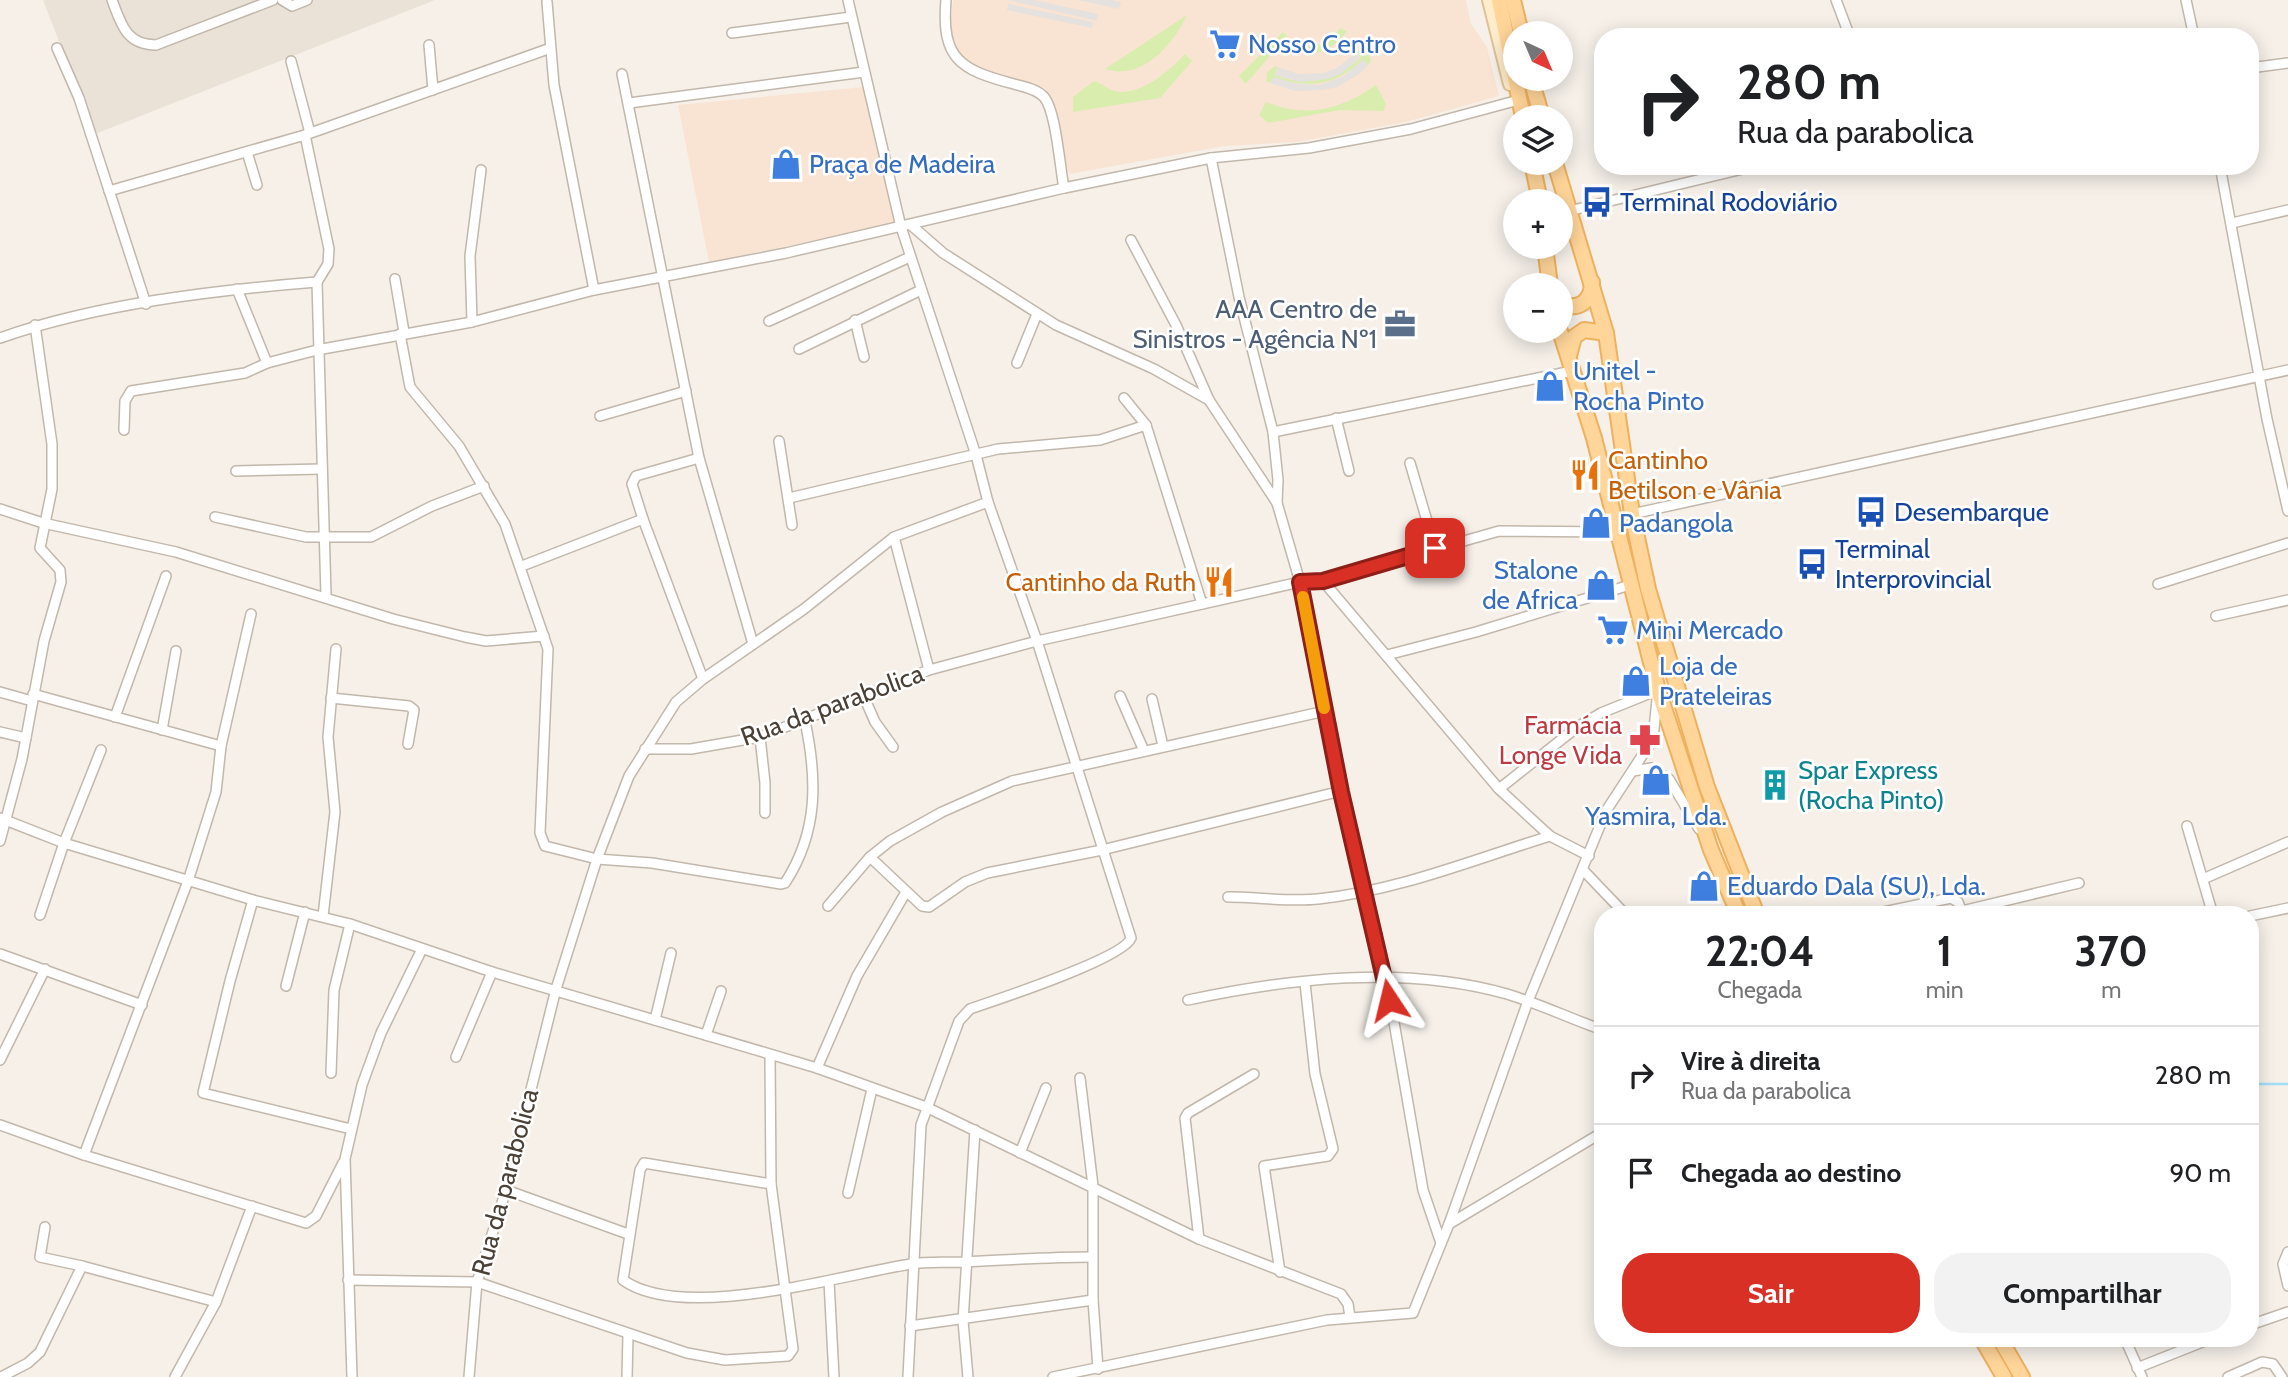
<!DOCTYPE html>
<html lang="pt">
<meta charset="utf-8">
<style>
:root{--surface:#fff;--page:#f2f2f2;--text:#202124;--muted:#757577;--line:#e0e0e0;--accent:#d93025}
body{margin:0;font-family:Cabin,sans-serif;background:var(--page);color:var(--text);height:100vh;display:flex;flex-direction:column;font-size:26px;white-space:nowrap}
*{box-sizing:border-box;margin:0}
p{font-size:23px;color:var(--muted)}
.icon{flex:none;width:38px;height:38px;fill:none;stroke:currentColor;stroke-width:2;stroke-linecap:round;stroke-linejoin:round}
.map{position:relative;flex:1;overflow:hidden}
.panel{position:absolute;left:1594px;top:906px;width:665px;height:441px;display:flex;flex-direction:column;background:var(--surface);border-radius:28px;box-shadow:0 4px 18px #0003}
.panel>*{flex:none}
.banner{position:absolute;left:1594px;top:28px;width:665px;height:147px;border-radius:28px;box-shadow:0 4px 18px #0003;background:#fff;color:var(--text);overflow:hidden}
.needle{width:46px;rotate:136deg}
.tools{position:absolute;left:1503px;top:21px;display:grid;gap:14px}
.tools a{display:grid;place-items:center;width:70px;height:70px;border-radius:50%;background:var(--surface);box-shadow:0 4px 18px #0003;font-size:35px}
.pin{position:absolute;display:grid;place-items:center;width:60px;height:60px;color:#fff;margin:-30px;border-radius:14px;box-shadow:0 4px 10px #0006}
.me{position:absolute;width:77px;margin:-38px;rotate:350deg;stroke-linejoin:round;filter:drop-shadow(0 0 5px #0008)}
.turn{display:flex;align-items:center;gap:24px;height:147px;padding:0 28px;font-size:32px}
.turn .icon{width:91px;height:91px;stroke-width:2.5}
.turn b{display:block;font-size:49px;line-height:60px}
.eta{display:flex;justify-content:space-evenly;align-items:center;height:119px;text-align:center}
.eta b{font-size:42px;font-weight:800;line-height:49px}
.primary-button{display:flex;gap:14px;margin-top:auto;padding:14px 28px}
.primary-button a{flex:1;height:80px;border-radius:28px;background:var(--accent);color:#fff;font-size:28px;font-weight:800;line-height:80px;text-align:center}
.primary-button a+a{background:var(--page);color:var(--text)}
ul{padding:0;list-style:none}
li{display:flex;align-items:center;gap:21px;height:98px;padding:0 28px;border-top:2px solid var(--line)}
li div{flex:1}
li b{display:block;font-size:26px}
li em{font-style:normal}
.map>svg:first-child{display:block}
.residential{fill:#eae2d7}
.commercial{fill:#f9e4d3}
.green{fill:#d9edaf}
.parking{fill:#e4e1de}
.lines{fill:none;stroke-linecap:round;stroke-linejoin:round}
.stream{stroke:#a1def7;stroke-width:2.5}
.street-casing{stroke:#c2b7ab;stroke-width:12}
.secondary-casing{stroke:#dcc297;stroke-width:16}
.primary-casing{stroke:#eeb15f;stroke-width:18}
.street{stroke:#fff;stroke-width:9}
.secondary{stroke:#ffecca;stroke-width:12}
.primary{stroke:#ffd599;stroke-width:14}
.route-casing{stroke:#8d1f18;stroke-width:18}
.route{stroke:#d93025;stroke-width:12}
.slow{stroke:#f59e0b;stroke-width:12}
.labels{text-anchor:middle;stroke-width:5;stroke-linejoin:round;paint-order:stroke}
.shop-label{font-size:26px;fill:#366cbe;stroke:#fff;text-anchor:start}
.transit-label{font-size:26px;fill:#164399;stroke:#fff;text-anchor:start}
.service-label{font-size:26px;fill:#4e5e75;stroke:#fff;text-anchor:end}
.food-label{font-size:26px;fill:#c56008;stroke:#fff;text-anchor:start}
.street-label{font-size:26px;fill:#4a4036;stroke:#fff}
.health-label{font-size:26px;fill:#be3a42;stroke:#fff;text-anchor:end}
.culture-label{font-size:26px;fill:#0d838f;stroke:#fff;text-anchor:start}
</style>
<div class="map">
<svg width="2288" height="1377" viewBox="0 0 2288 1377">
<rect width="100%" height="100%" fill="#f6f0e9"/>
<path class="residential" d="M43,0H435L95,134Z"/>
<g class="commercial">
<path d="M953,0H1466L1471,24L1487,47L1499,96L1406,122L1297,142L1225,146L1069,174L1046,89L985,71L962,59L948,39Z"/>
<path d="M864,87L895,224L709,262L678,105Z"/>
</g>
<g class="green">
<path d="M1187,15C1172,46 1142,81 1105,69Z"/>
<path d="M1340,28L1347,31C1332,52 1309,60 1286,49L1290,42C1311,50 1327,46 1340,28Z"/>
<path d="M1283,32L1287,36L1246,84L1239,76Z"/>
<path d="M1359,50L1369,52L1371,62L1368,65L1363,60C1336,85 1309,90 1274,77L1270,83L1266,81L1267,72L1275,66L1277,67L1275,75C1309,88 1334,80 1361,58L1356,52Z"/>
<path d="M1185,54L1192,61L1160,98L1073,112V97L1094,81C1102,83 1109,91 1119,92C1144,93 1169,71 1185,54Z"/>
<path d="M1376,85L1386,104L1384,111L1340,110L1268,123L1259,115L1266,102C1306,119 1342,109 1376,85Z"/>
</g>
<g class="parking">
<path d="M1009,0H1034L1098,14L1097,21Z"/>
<path d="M1078,0H1112L1121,2L1119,9Z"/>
<path d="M1008,4L1093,22L1092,28L1007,10Z"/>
<path d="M1356,53L1360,58L1341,74L1328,79L1300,82L1275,75L1278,67L1299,74L1324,73L1337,68Z"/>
<path d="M1363,60L1368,65L1359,74L1337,87L1323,90L1296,91L1270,83L1274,77L1297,84L1320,85L1344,76Z"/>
</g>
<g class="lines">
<path class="stream" d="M2250,1084H2288"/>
<defs>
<g id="street">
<path d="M112,0C121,24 126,45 156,45L273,0"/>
<path d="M282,0L292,6L307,0"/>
<path d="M848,0L901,227L976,455L988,502L1037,641L1131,938C1124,958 996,1000 970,1009L959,1021L921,1125L908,1377"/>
<path d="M946,0C941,59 960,70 1014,84C1024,87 1037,89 1044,97C1056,111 1060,168 1064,188"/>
<path d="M1836,0L1850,37"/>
<path d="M2186,0L2194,37"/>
<path d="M547,2L554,85L594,290"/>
<path d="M732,33L851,17"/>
<path d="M429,45L433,90"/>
<path d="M57,48L79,98L146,304"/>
<path d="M291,61L310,133"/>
<path d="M2250,68L2288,63"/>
<path d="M622,74L699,458L753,644"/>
<path d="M629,103L864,72"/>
<path d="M305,135L329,249L328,264L317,282L326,595"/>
<path d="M247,152L257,185"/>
<path d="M1211,158L1239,297L1273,432L1278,480L1277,503L1300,582L1341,791L1386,976L1423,1190L1441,1243"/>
<path d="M2220,166L2267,419L2288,511"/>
<path d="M109,191L305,135L548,49"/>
<path d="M1569,211L1755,166"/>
<path d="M2232,223L2288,210"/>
<path d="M911,225L943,253L1056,325L1154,369L1209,400"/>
<path d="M1131,240L1176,325L1209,400L1277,503"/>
<path d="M395,279L404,332"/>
<path d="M237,289L267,363"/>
<path d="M855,320L864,357"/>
<path d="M769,321L910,257"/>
<path d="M472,322L470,256L481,170"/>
<path d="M400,334L410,387L459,446L505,524L548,649L540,833L545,846L597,859L652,863L781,884L785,883C819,831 817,778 805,721"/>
<path d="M0,338C96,304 215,290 317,282"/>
<path d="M799,349L921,290"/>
<path d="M1017,363L1037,314"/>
<path d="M1124,398L1146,425L1202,604"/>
<path d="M600,416L686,391"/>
<path d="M1336,418L1349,471"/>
<path d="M124,430L125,401L131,391L245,373L267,363L317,350L472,322L594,290L786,253L1064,188L1211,158L1309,148L1411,129L1515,101"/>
<path d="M1273,432L1572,371"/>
<path d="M779,441L792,525"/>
<path d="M1410,463L1435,548"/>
<path d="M236,471L322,469"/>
<path d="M789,498L998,449L1100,440L1146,425"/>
<path d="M0,509L43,523L176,552L393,619L465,637L486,641L544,636"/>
<path d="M1632,514L2288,370"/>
<path d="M215,517L306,537H371L432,506L484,486"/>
<path d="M643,519L632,484L636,476L699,458"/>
<path d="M894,537L929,670"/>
<path d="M522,566L643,519L703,679"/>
<path d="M1323,581L1499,789L1550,836L1589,856"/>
<path d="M2158,584L2288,543"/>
<path d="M2216,616L2288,600"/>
<path d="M1387,655L1476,632L1630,585"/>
<path d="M0,692L32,701"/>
<path d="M33,694L221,746"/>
<path d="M1120,696L1144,751"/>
<path d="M864,697L875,722L893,747"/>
<path d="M331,698L409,706L414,710L408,744"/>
<path d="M1152,699L1163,746"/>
<path d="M115,717L166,576"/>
<path d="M162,730L176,651"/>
<path d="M0,732L26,738"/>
<path d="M760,737L765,783V813"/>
<path d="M645,749H691L760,737L929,670L1037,641L1300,582L1323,581L1499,531L1616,532"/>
<path d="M1633,771L1651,768L1669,779L1699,829"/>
<path d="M0,818L64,843L253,900L350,924L492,972L817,1068L926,1107L1199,1239L1341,1294L1348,1304L1350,1317"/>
<path d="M2187,826L2213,915"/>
<path d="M0,841L22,759L44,641L61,582L60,570L40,548L52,489V444L35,325"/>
<path d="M870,857L922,906L929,907L965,882L987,873L1102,850L1341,791"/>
<path d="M1584,871L1626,915"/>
<path d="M2203,879L2288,842"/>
<path d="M1228,897C1257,897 1290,902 1318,899C1397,891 1475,859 1550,836"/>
<path d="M253,900L230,981L203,1093L351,1129"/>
<path d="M828,906L870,857L890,841L942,812L1012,781L1325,711"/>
<path d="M1962,911L2079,883"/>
<path d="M40,915L64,843L101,750"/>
<path d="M1869,915L1951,898L1958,902L1963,915"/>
<path d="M323,916L335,812L328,737L336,649"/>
<path d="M2250,916L2288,908"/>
<path d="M0,954L142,1005"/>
<path d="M286,986L305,912"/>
<path d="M1188,1000C1291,978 1404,965 1507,994C1540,1004 1571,1019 1603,1030"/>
<path d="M655,1020L671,953"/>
<path d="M706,1035L721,991"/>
<path d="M456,1057L492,972"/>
<path d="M0,1060L45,969"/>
<path d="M817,1068L857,976L906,892"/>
<path d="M331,1073L334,990L350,924"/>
<path d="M1080,1078L1093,1186V1300L1098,1369"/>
<path d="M0,1125L84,1155L306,1223L316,1216L343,1163"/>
<path d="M1020,1153L1046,1088"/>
<path d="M84,1155L188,881L216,792L221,746L251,614"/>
<path d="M771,1184L644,1163L640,1170L623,1280C683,1323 841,1275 911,1264C928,1261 947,1263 964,1262C1007,1260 1049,1257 1092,1257"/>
<path d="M506,1190L628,1234"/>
<path d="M848,1193L872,1089"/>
<path d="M1449,1224L1603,1132"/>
<path d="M45,1227L40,1257L82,1266"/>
<path d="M1199,1239L1185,1118L1188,1113L1254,1074"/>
<path d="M2288,1252L2283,1264L2288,1286"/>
<path d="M1280,1272L1264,1166L1328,1156L1333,1149L1315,1074L1305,983"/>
<path d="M348,1280L477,1282L687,1353L725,1360L788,1356L793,1349L771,1184L770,1056"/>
<path d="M829,1281L834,1377"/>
<path d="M2250,1325L2288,1312"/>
<path d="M910,1326L1093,1300"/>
<path d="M2125,1339L2142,1377"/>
<path d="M2137,1368L2210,1339"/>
<path d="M1,1377L28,1363L40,1352L82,1266L216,1302"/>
<path d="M175,1377L216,1302L252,1206"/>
<path d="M352,1377L345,1159L362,1085L381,1033L422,949"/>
<path d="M469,1377L477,1282L506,1190L556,989L597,859L629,776L676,702L703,679L804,609L894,537L988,502"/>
<path d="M627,1377L628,1335"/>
<path d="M968,1377L963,1321L975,1130"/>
<path d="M1053,1377L1327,1320L1413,1313L1449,1224L1528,1001L1606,811L1653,739L1658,690L1601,713L1576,728L1499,789"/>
<path d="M2228,1377L2262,1362L2273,1364L2282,1377"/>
</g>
<path id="secondary" d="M1489,0L1510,84"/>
<g id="primary">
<path d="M1499,0L1523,117"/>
<path d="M1513,0L1521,33"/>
<path d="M1531,79L1542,117"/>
<path d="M1532,163L1540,201"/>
<path d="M1555,163L1606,333L1632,514L1648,589L1707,787L1757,915"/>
<path d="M1545,247L1550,285"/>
<path d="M1561,304C1579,311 1592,301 1592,282"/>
<path d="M1560,331L1594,438L1658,690L1711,850L1739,915"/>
<path d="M1569,356L1574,337L1584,330L1606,333"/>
<path d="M1982,1339L2004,1377"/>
<path d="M2000,1339L2022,1377"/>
</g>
</defs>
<use href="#street" class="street-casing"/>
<use href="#secondary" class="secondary-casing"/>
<use href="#primary" class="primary-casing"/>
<use href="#street" class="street"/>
<use href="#secondary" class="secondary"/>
<use href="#primary" class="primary"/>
</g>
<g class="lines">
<defs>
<path id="route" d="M1389,1000L1341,792L1300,582L1323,581L1435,548"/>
</defs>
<use href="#route" class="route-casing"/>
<use href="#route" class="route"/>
<path class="slow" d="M1303,597L1324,708"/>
</g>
<defs>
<symbol id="supermarket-bare" viewBox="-9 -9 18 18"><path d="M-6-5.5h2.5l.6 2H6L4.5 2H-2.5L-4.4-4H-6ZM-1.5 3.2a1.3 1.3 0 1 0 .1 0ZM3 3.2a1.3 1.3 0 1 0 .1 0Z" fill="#3f7fe0" stroke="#fff" stroke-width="2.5" paint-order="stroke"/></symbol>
<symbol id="shop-bare" viewBox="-9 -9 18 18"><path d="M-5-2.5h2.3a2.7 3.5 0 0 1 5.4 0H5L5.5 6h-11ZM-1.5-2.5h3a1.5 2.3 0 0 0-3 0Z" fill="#3f7fe0" stroke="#fff" stroke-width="2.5" paint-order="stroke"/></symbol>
<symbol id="bus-bare" viewBox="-9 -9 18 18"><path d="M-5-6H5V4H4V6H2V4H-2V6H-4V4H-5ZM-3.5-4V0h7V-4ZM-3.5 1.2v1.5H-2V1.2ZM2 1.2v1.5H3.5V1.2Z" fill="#1a4fb4" stroke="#fff" stroke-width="2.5" paint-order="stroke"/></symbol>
<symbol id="office-bare" viewBox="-9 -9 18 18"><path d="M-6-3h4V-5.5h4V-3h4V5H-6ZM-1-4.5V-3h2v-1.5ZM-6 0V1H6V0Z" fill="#5c6f8a" stroke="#fff" stroke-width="2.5" paint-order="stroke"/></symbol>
<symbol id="restaurant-bare" viewBox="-9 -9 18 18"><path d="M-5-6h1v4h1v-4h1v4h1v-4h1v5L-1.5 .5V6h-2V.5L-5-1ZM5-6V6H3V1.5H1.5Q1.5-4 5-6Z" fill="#e8710a" stroke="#fff" stroke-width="2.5" paint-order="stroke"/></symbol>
<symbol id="pharmacy-bare" viewBox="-9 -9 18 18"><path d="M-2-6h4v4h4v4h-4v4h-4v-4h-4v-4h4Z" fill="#e0444e" stroke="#fff" stroke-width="2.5" paint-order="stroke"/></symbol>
<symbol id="building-bare" viewBox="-9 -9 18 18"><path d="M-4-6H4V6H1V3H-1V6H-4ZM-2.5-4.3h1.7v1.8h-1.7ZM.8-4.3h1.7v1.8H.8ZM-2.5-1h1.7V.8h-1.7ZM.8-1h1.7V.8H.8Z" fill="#0f9aa8" stroke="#fff" stroke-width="2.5" paint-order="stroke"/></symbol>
</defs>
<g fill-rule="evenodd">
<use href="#supermarket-bare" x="1203" y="22" width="44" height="44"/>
<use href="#shop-bare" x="764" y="142" width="44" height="44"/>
<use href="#bus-bare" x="1575" y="180" width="44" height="44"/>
<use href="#office-bare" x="1378" y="302" width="44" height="44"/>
<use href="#shop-bare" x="1528" y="364" width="44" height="44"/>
<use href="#restaurant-bare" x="1563" y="453" width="44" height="44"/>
<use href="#bus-bare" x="1849" y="490" width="44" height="44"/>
<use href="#shop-bare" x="1574" y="501" width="44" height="44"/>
<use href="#bus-bare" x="1790" y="542" width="44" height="44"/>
<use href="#restaurant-bare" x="1197" y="560" width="44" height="44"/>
<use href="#shop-bare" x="1579" y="563" width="44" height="44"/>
<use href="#supermarket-bare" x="1591" y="608" width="44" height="44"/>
<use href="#shop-bare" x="1614" y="659" width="44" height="44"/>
<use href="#pharmacy-bare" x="1623" y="718" width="44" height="44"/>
<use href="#shop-bare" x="1634" y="758" width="44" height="44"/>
<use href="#building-bare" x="1753" y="763" width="44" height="44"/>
<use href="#shop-bare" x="1682" y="864" width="44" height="44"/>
</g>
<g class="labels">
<g class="shop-label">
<text x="1248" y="53">Nosso Centro</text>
<text x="809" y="173">Praça de Madeira</text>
<text x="1573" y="380">Unitel -<tspan x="1573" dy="30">Rocha Pinto</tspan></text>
<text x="1619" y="532">Padangola</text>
<text x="1578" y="579" text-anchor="end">Stalone<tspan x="1578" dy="30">de Africa</tspan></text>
<text x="1636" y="639">Mini Mercado</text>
<text x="1659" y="675">Loja de<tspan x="1659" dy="30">Prateleiras</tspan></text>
<text x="1656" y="825" text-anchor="middle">Yasmira, Lda.</text>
<text x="1727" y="895">Eduardo Dala (SU), Lda.</text>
</g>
<g class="transit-label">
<text x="1620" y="211">Terminal Rodoviário</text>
<text x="1894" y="521">Desembarque</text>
<text x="1835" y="558">Terminal<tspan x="1835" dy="30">Interprovincial</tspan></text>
</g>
<g class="service-label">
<text x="1377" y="318">AAA Centro de<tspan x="1377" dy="30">Sinistros - Agência Nº1</tspan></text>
</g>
<g class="food-label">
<text x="1608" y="469">Cantinho<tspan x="1608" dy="30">Betilson e Vânia</tspan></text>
<text x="1196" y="591" text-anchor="end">Cantinho da Ruth</text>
</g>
<g class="street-label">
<text transform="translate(832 705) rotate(-20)" y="9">Rua da parabolica</text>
<text transform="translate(505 1182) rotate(-75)" y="9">Rua da parabolica</text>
</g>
<g class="health-label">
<text x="1622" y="734">Farmácia<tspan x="1622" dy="30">Longe Vida</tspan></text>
</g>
<g class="culture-label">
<text x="1798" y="779">Spar Express<tspan x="1798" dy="30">(Rocha Pinto)</tspan></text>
</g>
</g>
</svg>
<div class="tools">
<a><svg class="needle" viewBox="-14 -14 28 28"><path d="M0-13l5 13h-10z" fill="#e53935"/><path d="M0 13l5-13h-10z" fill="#757577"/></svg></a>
<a><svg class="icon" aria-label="layers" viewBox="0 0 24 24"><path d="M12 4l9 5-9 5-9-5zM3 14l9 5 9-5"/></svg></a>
<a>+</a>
<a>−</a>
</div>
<div class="pin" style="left:1435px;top:548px;background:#d93025"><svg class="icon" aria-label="arrive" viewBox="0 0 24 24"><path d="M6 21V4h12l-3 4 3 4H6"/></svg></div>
<svg class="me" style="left:1389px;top:1000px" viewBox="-20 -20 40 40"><path d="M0-17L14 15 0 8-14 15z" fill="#d93025" stroke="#fff" stroke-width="4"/></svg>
<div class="banner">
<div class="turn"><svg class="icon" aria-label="right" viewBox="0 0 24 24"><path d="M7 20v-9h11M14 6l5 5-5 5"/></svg><div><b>280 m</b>Rua da parabolica</div></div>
</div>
<section class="panel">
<div class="eta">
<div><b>22:04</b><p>Chegada</p></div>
<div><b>1</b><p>min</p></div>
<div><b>370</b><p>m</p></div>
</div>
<ul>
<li><svg class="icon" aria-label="right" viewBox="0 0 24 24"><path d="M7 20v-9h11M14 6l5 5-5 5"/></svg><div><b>Vire à direita</b><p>Rua da parabolica</p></div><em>280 m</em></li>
<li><svg class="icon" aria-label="arrive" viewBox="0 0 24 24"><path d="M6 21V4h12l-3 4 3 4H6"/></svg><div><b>Chegada ao destino</b></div><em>90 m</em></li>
</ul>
<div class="primary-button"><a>Sair</a><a>Compartilhar</a></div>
</section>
</div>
